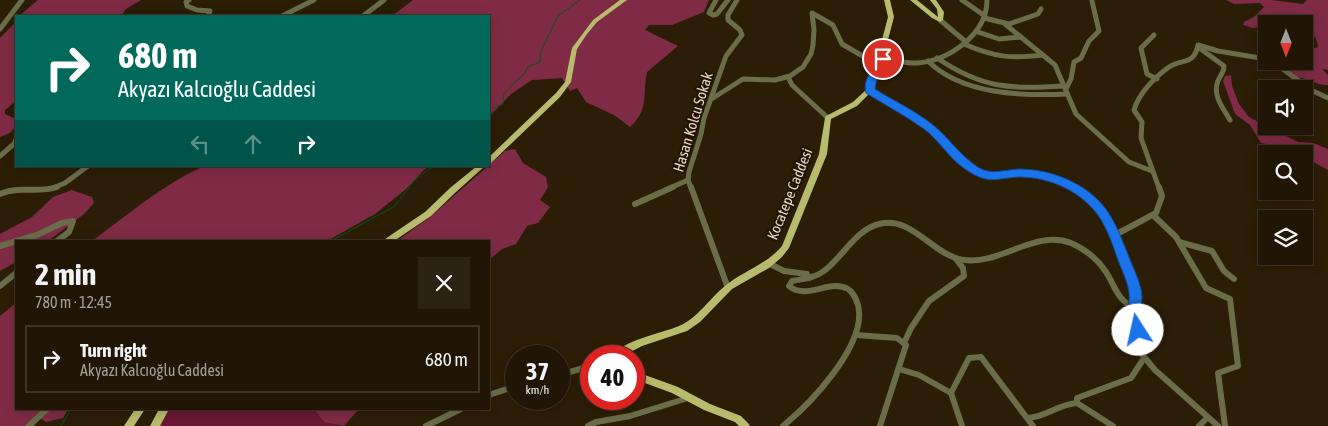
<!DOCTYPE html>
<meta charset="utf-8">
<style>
:root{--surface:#211605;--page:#2d2313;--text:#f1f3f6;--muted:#a29f9a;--line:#3e3527}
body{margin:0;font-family:"Asap Condensed",sans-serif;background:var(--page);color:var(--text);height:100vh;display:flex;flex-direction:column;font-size:19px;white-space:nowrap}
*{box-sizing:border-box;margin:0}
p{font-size:16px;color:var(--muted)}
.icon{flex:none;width:28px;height:28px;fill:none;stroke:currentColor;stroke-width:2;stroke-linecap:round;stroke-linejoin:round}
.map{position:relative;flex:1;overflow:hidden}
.drawer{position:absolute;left:15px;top:240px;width:475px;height:170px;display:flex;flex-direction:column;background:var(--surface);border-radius:0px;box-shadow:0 2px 12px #0003,0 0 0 1px var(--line)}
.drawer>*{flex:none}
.hud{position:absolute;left:15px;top:15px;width:475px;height:152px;border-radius:0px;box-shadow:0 2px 12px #0003,0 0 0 1px var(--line);background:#00695c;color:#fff;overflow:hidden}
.needle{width:32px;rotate:180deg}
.tools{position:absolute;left:1258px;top:15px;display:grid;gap:10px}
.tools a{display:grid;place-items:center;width:55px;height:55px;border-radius:0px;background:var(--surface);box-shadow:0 2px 12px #0003,0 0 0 1px var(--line);font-size:25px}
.speed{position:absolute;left:505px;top:345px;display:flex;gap:10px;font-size:25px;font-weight:700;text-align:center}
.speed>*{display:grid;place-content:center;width:65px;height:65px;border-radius:50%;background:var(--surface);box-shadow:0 2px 12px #0003,0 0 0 1px var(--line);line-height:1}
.speed small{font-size:12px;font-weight:400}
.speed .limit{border:8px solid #d22;background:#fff;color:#111}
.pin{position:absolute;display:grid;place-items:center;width:42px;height:42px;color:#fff;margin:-21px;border:2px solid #fff;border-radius:50%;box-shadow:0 1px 5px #0007}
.me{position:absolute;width:55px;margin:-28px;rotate:350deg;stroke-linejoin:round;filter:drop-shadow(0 0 4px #0008)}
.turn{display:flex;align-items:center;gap:18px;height:105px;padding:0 20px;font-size:22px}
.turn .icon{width:65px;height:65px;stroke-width:2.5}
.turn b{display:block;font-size:35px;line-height:42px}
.lanes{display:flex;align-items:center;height:48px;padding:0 20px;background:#0003;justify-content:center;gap:25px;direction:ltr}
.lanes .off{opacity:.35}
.round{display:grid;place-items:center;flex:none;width:52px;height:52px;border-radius:0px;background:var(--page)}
.head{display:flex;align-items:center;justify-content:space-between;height:85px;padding:0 20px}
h1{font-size:30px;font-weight:700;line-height:38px}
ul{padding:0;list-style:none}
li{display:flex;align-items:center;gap:15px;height:68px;margin:0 10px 8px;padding:0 10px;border:2px solid var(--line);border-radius:0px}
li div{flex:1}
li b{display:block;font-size:19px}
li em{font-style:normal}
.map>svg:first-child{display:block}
.green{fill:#6a1833}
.forest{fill:#802b45}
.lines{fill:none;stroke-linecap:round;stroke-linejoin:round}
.stream{stroke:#065617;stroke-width:1}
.minor-far1{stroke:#6b6d49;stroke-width:5}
.minor{stroke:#6b6d49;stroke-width:6}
.major{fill:#b8bb6d;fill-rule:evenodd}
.route{fill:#1a73e8;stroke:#114b97}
.labels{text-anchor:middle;stroke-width:4;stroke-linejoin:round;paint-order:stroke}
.street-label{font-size:15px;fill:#e2d8cb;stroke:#221401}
</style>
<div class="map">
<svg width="1328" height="426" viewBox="0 0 1328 426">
<rect width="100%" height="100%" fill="#2c1d07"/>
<path class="green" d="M168,409H314L324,422L335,423L338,426H160Z"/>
<g class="forest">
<path d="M38,0H141L126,9L121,16H19Z"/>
<path d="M413,0H709L704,12L672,25H649L645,30L678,46L647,72C642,94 650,109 630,127L614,115L586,102L577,88L570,91L562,78L532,80L511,94L489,117V16H392Z"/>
<path d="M1226,0H1271L1303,4L1307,0H1328V70L1322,69L1328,75V85C1317,86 1309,77 1297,78L1281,64L1283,61H1304V49H1312L1318,47L1316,38L1304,30V24H1266V26L1253,28L1243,25L1244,22L1254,17L1264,7L1260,3L1234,4Z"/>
<path d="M16,22V101L5,110V114L16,119V126L10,133L0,137V38Z"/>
<path d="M1231,75L1232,86L1239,104L1249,117L1298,142L1313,143L1328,149V170L1304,157V154H1298L1288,148L1261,143L1250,125L1235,114L1223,81L1225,76Z"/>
<path d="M515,149L523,163L546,177L548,187L540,200L550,207L538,223L527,226L516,244L502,249L489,260V241H397L430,217L505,151Z"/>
<path d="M204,166H432L425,169L405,190L375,214L327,241H92C129,214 162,185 204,166Z"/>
<path d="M72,190L92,197L94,203L84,214L48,241H16V262L0,271V234L32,217L53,197Z"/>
<path d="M16,303V409H68L63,418L46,422L40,418L26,426H0V316Z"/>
<path d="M314,409H359L344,426L324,422Z"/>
</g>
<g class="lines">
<g class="stream">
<path d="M489,118L496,107L503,104L504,93L524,74L528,67L540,62L541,51L558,16L580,0"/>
<path d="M331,241L395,206L413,182L426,171L436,166"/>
<path d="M61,426L71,409"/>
</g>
<g class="minor-far1">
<path d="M189,0L186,2L187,6L197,10L210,11L208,16"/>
<path d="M716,0L709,13L713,15L717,14L728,0"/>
<path d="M962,0L985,16"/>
<path d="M282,16L314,0"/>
<path d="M363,16L384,0"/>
<path d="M984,18L1009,24L1038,14L1041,9"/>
<path d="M940,20L966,42"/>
<path d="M1005,24L1055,65L1076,114L1129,162L1152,171"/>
<path d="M0,29L22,0"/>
<path d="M978,32L999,39L1021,37"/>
<path d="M1154,35L1141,48L1147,74L1157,79"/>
<path d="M964,44C994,57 1011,59 1043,55"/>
<path d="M1198,47L1224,66C1224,73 1220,75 1218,81C1212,95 1223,108 1230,120"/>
<path d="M937,58C983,89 1010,89 1064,86"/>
<path d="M883,59C895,60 906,64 918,63C950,60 987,34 987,0"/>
<path d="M928,61C962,95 1023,96 1067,94"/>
<path d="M1272,61L1311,90L1328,98"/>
<path d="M788,77L792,85L828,118"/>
<path d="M1066,89L1071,79L1074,62L1081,58L1089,41L1099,31L1092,1"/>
<path d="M870,90C888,105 910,112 928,126C947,142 959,165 983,173C996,178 1011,174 1025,174C1042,173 1061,179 1075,188"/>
<path d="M713,98L743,79L775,80L790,76L803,67L811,54L813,45L814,30L812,13L833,25L842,44L866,58L872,65L874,74"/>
<path d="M0,156L15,143L16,139"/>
<path d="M53,188L65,183L88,166"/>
<path d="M670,188L688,180"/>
<path d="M691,188L688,180L689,172L701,134L704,118L726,56L742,35L740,30L728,20V15L737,0"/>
<path d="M1159,188L1141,138L1142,122L1134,110C1139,93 1155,77 1169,67C1182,58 1194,66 1198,45L1218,51L1266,59"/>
</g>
<g class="minor">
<path d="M691,187L728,288"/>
<path d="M1073,187C1111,211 1130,261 1136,304L1133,307"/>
<path d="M0,194C22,185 37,194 57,187"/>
<path d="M635,204L673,187"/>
<path d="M1153,215L1176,237L1206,288L1230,299L1238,366L1218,373L1225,426"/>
<path d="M1115,235L1156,213L1162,196L1159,187"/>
<path d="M1179,242L1212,251L1224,271L1234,279"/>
<path d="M0,246L37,235L62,223L73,221L69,232L57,241"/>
<path d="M770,264L784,271L807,274L809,278"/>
<path d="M0,286L16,273"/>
<path d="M1133,307L1139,320L1137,340L1140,352L1155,370L1218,426"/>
<path d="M856,335L897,338L906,345L880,426"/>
<path d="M904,343L911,328L929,301L964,276L963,268L956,259"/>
<path d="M899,369L919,375L951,393"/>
<path d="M559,375L591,366"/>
<path d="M489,395L516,386"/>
<path d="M1077,403L1113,426"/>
<path d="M1028,418C1046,417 1059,404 1077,403V398L1131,378L1144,358"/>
<path d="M29,426L47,409"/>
<path d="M426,426L461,409"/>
<path d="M588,426L596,422L630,416L688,398"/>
<path d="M783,426C810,404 868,344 858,305C856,299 854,293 848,289C830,278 807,301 789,286L792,281C803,279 815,278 824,271C843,257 855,230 879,224C912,215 933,256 964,260C1001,265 1035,229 1071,243C1085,249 1098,260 1106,272C1114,284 1118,301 1133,307"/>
<path d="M962,426L951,393L969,358L981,357L1033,426"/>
<path d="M1199,426L1207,418"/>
</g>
<g class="major">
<path d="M620,0H627L597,22L587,34L577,49L571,82L560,97L491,163L489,164V157L556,93L565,82L572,48L593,20Z"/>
<path d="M884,0H890L894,17L885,51L884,66L874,78L873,90L857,106L831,119L827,154L789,248L782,257L769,268L732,289L700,322L687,331L642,346L623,356H613C620,341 663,333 679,326C698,318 709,299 725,286C743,271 766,265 782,246L819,154L825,118L826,116L853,102L867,89L868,78L878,66L879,51L888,17Z"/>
<path d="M910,0H917L938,17L937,9L930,0H936L944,12L943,20L940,22L932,18Z"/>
<path d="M477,166H485L456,192L431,216L394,241H384L385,239L425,212L450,188Z"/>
<path d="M634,371L678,387L710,404L741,416L748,423L750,426H739L735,422L704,410L672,393L634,379Z"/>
<path d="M135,409H145L134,426H124Z"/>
<path d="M159,409H169L160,426H150Z"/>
</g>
</g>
<path class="route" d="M883,56L887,59C884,72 876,75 875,89C894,101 916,111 933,125C948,137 959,154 975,165C989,176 1002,170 1019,169C1052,169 1089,184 1108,212C1117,226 1123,242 1129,257C1134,271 1147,293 1140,308L1145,320L1142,334L1138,336L1133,334L1131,330L1132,320L1127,307C1134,293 1123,274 1118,260C1113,246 1108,231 1100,218C1083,192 1050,177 1019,177C998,178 989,185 968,171C951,161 940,141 924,129C906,116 885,105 866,93C862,79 874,69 879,57Z"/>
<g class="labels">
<g class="street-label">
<text transform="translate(693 122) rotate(-73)" y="5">Hasan Kolcu Sokak</text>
<text transform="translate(790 194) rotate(-68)" y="5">Kocatepe Caddesi</text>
</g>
</g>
</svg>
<div class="tools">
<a><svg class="needle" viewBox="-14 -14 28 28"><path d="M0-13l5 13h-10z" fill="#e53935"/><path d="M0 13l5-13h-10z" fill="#a29f9a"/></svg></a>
<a><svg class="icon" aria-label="sound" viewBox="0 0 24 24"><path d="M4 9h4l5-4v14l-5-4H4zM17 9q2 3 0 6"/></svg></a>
<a><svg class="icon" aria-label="search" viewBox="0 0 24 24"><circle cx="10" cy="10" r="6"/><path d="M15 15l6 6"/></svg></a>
<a><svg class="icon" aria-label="layers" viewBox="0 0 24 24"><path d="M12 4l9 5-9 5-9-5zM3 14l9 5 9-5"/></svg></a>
</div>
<div class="speed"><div>37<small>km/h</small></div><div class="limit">40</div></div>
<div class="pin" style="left:883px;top:59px;background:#d93025"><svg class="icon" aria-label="arrive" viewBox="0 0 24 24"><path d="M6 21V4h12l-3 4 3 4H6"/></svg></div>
<svg class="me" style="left:1138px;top:330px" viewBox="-20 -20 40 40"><circle r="19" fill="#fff"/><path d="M0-13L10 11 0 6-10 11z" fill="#1a73e8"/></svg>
<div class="hud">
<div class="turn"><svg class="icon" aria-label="right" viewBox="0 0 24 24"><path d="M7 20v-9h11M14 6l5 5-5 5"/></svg><div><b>680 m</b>Akyazı Kalcıoğlu Caddesi</div></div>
<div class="lanes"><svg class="icon off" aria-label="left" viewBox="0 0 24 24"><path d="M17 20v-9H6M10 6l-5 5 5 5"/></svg><svg class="icon off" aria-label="ahead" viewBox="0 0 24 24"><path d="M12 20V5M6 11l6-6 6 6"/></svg><svg class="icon" aria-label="right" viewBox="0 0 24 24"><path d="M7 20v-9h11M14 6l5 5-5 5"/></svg></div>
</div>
<section class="drawer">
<div class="head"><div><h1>2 min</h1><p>780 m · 12:45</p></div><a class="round"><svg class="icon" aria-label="close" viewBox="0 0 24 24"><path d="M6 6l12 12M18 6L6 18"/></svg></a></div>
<ul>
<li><svg class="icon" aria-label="right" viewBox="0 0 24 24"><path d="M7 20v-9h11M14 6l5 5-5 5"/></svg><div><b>Turn right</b><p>Akyazı Kalcıoğlu Caddesi</p></div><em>680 m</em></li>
</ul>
</section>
</div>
